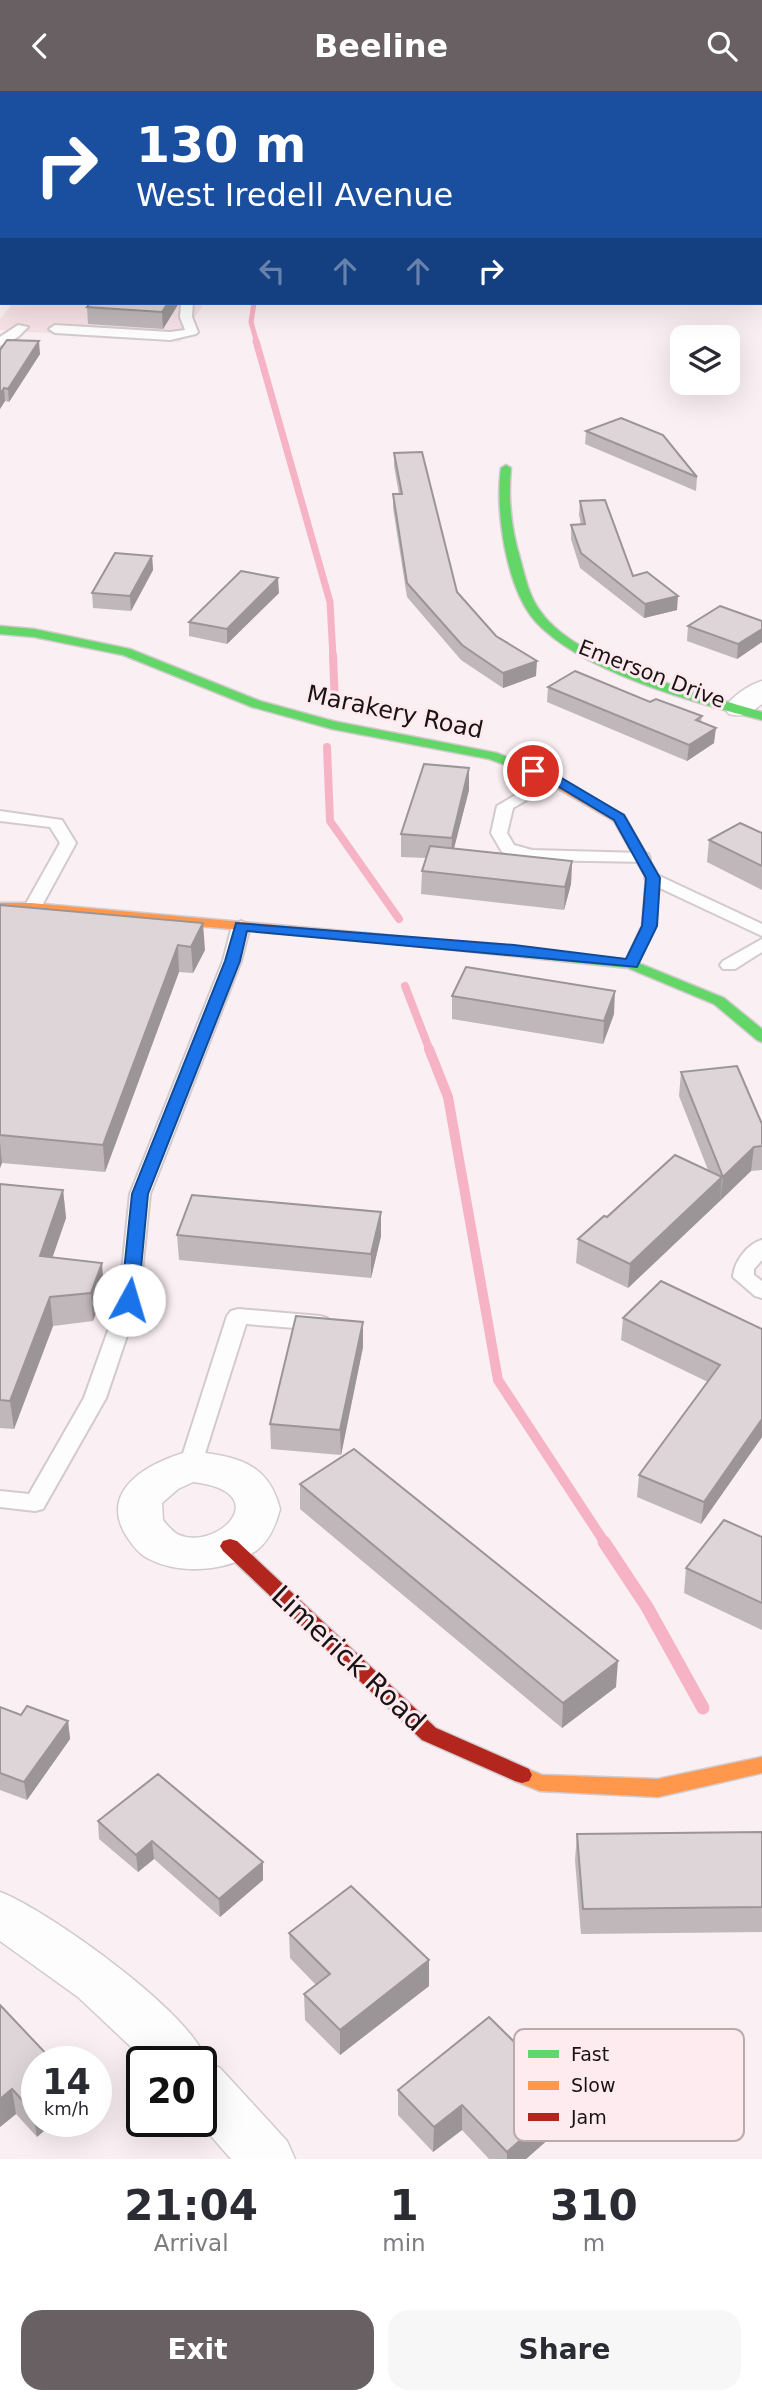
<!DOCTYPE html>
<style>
:root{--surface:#fff;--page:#f7f7f7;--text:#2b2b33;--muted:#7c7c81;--accent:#686062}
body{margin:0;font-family:"DejaVu Sans",sans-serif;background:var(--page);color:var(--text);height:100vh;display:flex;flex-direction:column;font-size:26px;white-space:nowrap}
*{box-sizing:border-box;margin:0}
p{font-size:23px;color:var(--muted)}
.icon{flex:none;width:38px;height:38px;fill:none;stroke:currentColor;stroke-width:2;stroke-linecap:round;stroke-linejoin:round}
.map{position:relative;height:2068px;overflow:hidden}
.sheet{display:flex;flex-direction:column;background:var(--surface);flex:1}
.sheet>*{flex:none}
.guide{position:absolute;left:0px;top:0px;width:763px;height:214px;box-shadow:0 7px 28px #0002;background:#1a4fa0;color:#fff;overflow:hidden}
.tools{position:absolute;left:670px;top:234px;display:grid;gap:14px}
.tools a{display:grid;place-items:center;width:70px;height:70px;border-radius:14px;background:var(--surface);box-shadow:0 7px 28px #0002;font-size:35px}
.speed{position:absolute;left:21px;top:1955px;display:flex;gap:14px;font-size:35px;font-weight:700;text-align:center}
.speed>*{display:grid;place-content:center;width:91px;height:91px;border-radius:50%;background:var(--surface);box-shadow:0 7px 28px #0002;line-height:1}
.speed small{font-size:18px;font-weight:400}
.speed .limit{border:4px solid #111;border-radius:10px;background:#fff;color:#111}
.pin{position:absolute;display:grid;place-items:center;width:60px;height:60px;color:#fff;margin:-30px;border:4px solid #fff;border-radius:50%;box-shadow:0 2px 7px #0007}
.me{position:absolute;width:77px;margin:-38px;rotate:6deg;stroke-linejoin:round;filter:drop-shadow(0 0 5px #0008)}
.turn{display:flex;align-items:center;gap:24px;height:147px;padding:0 21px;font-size:32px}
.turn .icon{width:91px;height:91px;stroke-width:2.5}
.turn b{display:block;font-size:49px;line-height:60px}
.lanes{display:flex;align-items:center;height:66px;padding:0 21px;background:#0003;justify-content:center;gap:35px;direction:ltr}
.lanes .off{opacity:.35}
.eta{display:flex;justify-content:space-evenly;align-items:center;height:119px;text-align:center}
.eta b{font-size:42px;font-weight:700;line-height:49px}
.primary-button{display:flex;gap:14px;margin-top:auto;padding:14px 21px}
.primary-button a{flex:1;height:80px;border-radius:21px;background:var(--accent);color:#fff;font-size:28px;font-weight:700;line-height:80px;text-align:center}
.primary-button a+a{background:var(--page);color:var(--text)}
header{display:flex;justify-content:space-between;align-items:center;height:91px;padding:0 21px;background:var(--accent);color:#fff;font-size:32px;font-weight:700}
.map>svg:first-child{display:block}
.built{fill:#f5e1e6}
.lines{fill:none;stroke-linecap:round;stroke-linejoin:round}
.stream-far4{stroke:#f6b3c6;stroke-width:5}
.stream-far3{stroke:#f6b3c6;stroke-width:7}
.stream-far2{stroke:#f6b3c6;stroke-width:8}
.stream-far1{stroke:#f6b3c6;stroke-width:10}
.stream{stroke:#f6b3c6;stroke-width:13}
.lane-casing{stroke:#d3cacd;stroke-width:4}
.street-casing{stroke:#d3cacd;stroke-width:3}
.fast-casing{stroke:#d3cacd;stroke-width:3}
.slow-casing{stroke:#d3cacd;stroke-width:3}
.jam-casing{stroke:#d3cacd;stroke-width:3}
.lane{fill:#fefdfd;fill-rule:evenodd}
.street{fill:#fefdfd;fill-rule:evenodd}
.fast{fill:#63d668;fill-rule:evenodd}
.slow{fill:#ff974d;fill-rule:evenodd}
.jam{fill:#b3261e;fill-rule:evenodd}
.wall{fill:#bfb7ba}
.shaded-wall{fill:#9b9597}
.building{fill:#ded5d8;stroke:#9b9597;stroke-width:2}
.route{fill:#1a73e8;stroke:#114b97;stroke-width:2}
.labels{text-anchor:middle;stroke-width:6;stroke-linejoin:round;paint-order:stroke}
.far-street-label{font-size:21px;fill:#1a1315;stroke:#feebef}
.street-label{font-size:24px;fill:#1a1315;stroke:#feebef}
.near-street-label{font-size:28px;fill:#1a1315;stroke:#feebef}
.key{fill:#feebef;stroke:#baaaae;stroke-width:2}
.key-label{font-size:19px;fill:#1a1315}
</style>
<header><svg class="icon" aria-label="back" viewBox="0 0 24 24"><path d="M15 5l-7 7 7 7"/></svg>Beeline<svg class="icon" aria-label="search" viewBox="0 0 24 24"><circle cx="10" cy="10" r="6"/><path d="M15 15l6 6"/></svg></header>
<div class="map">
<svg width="762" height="2068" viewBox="0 0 762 2068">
<rect width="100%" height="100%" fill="#faeff2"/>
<path class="built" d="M13,212H204L180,251L0,239V228Z"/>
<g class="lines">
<path class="stream-far4" d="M254,212L251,231L257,252"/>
<path class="stream-far3" d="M256,250L330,511L333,566"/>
<g class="stream-far2">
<path d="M333,564L335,614"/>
<path d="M327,656L330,730L399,828"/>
<path d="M405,895L430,960"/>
</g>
<path class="stream-far1" d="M429,958L448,1006L498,1289L605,1452"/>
<path class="stream" d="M604,1451L647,1516L703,1617"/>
<defs>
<g id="lane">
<rect x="0" y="90" width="2" height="6"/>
<path d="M181,212H193L192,226L198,241L196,243L170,249L55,242L49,238L55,234L170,241L185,239L180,226Z"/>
<path d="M18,234L28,236L18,246L0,255V246Z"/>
<path d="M553,682L559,684L561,687L559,690L513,717L507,742L514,754L532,759L642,762L648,763L650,767L648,771L531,769L502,761L491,742L497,715Z"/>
<path d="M0,720L62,729L76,752L39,820L33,821L24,816L60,752L50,736L0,730Z"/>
<path d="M653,782L762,833V845L647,791L645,787Z"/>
<path d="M241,830L250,835L241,870L150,1103L139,1209L106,1307L43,1418L35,1420L0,1416V1400L29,1403L84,1307L119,1209L130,1103L223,870L232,835Z"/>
<path d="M762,848V861L735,878H723L720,874L723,870Z"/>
<path d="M762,1149V1169L754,1178V1184L762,1190V1207L755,1205L733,1186C734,1171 747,1153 762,1149Z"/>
<path d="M238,1218L320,1225L327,1227L331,1232L327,1237L320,1239L246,1233L201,1375L198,1381L190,1383L182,1381L179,1375L227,1225L231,1220Z"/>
</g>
<g id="street">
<path d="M413,0H499L498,2H414Z"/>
<rect x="761" y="148" width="1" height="13"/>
<path d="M762,590V613C750,622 744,627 729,623L724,617C733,605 748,594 762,590Z"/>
<path d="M190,1360C234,1365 268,1370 280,1418C276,1433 270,1449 257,1459C229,1481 180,1484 149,1468C138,1463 130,1451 124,1441C100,1395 154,1370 190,1360ZM193,1391C277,1401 218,1460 179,1444C173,1441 167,1434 163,1429L162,1412L178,1398Z"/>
<path d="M0,1801C46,1818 197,1925 206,1971L220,1977L287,2050L295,2068H231L198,2030H201V1970H146L78,1906L0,1850Z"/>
</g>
<g id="fast">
<path d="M2,153V160L0,161V154Z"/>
<path d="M506,374L511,377C508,408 511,437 520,467C525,485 529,506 541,521C579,574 701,602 762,621V629C696,612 581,581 535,530C506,497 495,419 501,377Z"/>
<path d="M0,535L34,538L130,558L260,610L333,630L497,662L551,684L544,688L489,668L332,638L252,616L123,564L34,546L0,543Z"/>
<path d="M365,842L631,869L724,907L762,938V951L757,949L714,913L628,877L360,849L358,846Z"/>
</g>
<g id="slow">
<path d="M115,0H123L114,2Z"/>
<path d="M544,680L624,724L660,787L656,835L636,876L631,877L624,873L642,835L646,787L614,730L539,687L537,684Z"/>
<path d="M0,812H31L365,842L372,846L365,850L31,820H0Z"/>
<path d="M762,1666V1682L658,1706L540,1700L515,1690L512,1684L515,1678L522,1676L542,1684L658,1688Z"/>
</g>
<path id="jam" d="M230,1448L237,1450L436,1637L529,1678L532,1684L529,1690L522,1692L515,1690L422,1649L223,1460L220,1455L223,1450Z"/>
</defs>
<use href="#lane" class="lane-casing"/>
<use href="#street" class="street-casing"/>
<use href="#fast" class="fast-casing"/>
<use href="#slow" class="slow-casing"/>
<use href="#jam" class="jam-casing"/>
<use href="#lane" class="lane"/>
<use href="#street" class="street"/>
<use href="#fast" class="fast"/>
<use href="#slow" class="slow"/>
<use href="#jam" class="jam"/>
</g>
<g class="wall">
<path d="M0,0H75L74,2H2V40L0,39Z"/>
<path d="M179,212L163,238L88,233L87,216Z"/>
<path d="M0,259L40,263L9,311L5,310L0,318Z"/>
<path d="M586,340L697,386L696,400L585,353Z"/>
<path d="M394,362L457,501L496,545L536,585L503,597L461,569L407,506L393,417V403H399L394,375Z"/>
<path d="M580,410L633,485L677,519L644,527L580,477L571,448V434H581L579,424Z"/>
<path d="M152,465L153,479L131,520L93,517L92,502Z"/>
<path d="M279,502L227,553L189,545V531Z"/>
<path d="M762,530V551L737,568L687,550L688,535Z"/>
<path d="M548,596L650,611L702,625L701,631L714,652L687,670L547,611Z"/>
<path d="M469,699L454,757L572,770L571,793L564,819L421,803L422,780L426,767L401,766V743Z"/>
<path d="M762,742V799L707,771L709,749Z"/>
<path d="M0,814L205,859L193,882L179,881L105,1081L2,1072L0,1077Z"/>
<path d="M452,905L614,923L603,953L452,928Z"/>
<path d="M681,981L762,1033V1079L751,1080L628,1197L576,1172L578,1148L607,1126L708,1079L679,1005Z"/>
<path d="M0,1093L63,1099L66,1127L52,1167L104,1200L93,1230L53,1235L14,1338L0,1337Z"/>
<path d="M177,1144L381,1145L371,1187L179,1169Z"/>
<path d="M623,1227L762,1238V1346L701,1433L637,1406L639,1384L708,1291L621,1249Z"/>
<path d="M363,1256L341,1364L271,1358L270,1333Z"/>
<path d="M300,1393L616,1596L562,1637L300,1418Z"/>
<path d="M762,1446V1539L684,1502L686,1477Z"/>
<path d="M0,1616L21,1624L68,1630L70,1648L27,1709L0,1699Z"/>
<path d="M98,1730L263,1771V1789L220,1826L154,1768L138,1781L99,1748Z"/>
<path d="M762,1741V1841L581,1843L575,1769L577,1743Z"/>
<path d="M289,1842L429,1895L340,1964L305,1929L304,1903L316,1894L290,1867Z"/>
<path d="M0,1914L53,1970L37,2046L16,2023L0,2036Z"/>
<path d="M398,1999L568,2031L526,2068H489L462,2039L433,2061L398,2024Z"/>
</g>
<g class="shaded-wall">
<path d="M58,0H75L74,2H57Z"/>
<path d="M168,212H179L163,238L162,221Z"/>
<path d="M39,250L40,263L9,311L8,298Z"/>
<path d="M4,297L5,310L0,318V303Z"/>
<path d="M152,465L153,479L131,520L130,505Z"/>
<path d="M278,487L279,502L227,553V538Z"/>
<path d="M678,505L677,519L644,527L645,513Z"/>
<path d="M762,538V551L737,568L738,553Z"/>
<path d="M537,570L536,585L503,597V582Z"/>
<path d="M716,637L714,652L687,670L689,654Z"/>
<path d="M469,677V699L451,769L452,747Z"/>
<path d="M572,770L571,793L564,819L565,796Z"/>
<path d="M203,832L205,859L193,882L191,856Z"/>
<path d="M178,854L179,881L105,1081L103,1054Z"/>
<path d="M615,900L614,923L603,953L604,930Z"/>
<path d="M0,1051L2,1072L0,1077Z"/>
<path d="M754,1056L751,1080L720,1110L723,1086Z"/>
<path d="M722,1086L720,1110L628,1197L630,1173Z"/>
<path d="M63,1099L66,1127L43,1194L40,1165Z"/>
<path d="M381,1121V1145L371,1187V1163Z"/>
<path d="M102,1172L104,1200L93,1230L91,1202Z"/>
<path d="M50,1206L53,1235L14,1338L10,1310Z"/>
<path d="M363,1231V1256L341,1364L340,1339Z"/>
<path d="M762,1328V1346L701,1433L704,1411Z"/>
<path d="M618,1570L616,1596L562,1637L563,1612Z"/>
<path d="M68,1630L70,1648L27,1709L24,1691Z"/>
<path d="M152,1750L154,1768L138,1781L136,1764Z"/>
<path d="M263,1771V1789L220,1826L219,1808Z"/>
<path d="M429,1869V1895L340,1964V1939Z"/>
<path d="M12,1998L16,2023L0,2036V2008Z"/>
<path d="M570,2006L568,2031L526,2068H507V2061Z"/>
<path d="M462,2014V2039L433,2061L434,2036Z"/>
<path d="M37,2018V2030H56L37,2046L33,2021Z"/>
</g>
<g class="building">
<path d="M0,0H58L57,2H2V20H0Z"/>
<path d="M761,92H762V118L761,117Z"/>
<path d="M90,212H168L162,221L87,216Z"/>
<path d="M7,249L39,250L8,298L4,297L0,303V259Z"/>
<path d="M621,327L663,344L697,386L586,340Z"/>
<path d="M422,361L457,501L496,545L537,570L503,582L462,554L407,492L393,403H402L394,362Z"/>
<path d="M605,409L633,485L647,481L678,505L645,513L581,462L571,434L585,433L580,410Z"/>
<path d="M115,462L152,465L130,505L92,502Z"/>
<path d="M241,480L278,487L227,538L189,531Z"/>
<path d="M720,515L762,530V538L738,553L688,535Z"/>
<path d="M575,580L650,611L656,608L702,625L696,629L716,637L689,654L548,596Z"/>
<path d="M424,673L469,677L452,747L401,743Z"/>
<path d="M740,732L762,742V775L709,749Z"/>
<path d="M430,755L572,770L565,796L422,780Z"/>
<path d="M0,814L203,832L191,856L178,854L103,1054L0,1044Z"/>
<path d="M466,876L615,900L604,930L452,905Z"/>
<path d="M737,975L762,1033V1055L754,1056L723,1086L681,981Z"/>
<path d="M675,1064L722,1086L630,1173L578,1148L604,1125L607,1126Z"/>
<path d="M0,1093L63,1099L40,1165L102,1172L91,1202L50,1206L10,1310L0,1309Z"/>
<path d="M192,1104L381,1121L371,1163L177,1144Z"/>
<path d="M661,1190L762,1238V1328L704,1411L639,1384L720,1274L623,1227Z"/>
<path d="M296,1225L363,1231L340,1339L270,1333Z"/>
<path d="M354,1358L618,1570L563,1612L300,1393Z"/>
<path d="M724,1429L762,1446V1512L686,1477Z"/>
<path d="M27,1615L68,1630L24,1691L0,1682V1616L21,1624Z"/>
<path d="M158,1683L263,1771L219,1808L152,1750L136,1764L98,1730Z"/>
<path d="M762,1741V1816L583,1818L577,1743Z"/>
<path d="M351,1795L429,1869L340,1939L304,1903L330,1883L289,1842Z"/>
<path d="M0,1914L53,1970H37V2018L33,2021L12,1998L0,2008Z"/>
<path d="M489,1926L570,2006L507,2061L462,2014L434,2036L398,1999Z"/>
</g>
<path class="route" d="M533,676L558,685L624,724L660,787L657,835L637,876L247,840L240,870L148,1103L138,1209L129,1215L123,1213L121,1209L132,1103L225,870L236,832L514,854L626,868L642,835L646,787L614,729L549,690L528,683V677Z"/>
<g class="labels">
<g class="far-street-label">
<text transform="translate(652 583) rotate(21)" y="7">Emerson Drive</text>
</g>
<g class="street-label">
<text transform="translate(395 621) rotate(12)" y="8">Marakery Road</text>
</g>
<g class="near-street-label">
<text transform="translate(349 1567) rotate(43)" y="10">Limerick Road</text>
</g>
</g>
<rect x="514" y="1938" width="230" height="112" rx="10" class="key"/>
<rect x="528" y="1959" width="31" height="8" fill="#63d668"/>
<rect x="528" y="1990" width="31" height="9" fill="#ff974d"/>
<rect x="528" y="2022" width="31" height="8" fill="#b3261e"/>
<g class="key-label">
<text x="571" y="1970">Fast</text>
<text x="571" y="2001">Slow</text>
<text x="571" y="2033">Jam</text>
</g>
</svg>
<div class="tools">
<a><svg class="icon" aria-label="layers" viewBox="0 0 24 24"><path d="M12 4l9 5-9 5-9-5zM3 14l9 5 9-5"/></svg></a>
</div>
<div class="speed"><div>14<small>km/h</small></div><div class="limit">20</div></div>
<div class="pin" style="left:533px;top:680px;background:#d93025"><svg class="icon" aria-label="arrive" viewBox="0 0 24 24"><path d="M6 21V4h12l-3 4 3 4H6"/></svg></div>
<svg class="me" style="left:129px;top:1209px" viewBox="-20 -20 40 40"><circle r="19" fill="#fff"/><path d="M0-13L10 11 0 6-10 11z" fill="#1a73e8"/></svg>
<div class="guide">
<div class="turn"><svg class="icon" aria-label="right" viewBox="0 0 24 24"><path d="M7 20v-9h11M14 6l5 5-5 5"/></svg><div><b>130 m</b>West Iredell Avenue</div></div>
<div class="lanes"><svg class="icon off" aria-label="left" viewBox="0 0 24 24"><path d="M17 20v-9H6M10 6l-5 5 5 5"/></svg><svg class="icon off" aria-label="ahead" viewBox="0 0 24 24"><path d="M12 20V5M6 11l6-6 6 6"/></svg><svg class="icon off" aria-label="ahead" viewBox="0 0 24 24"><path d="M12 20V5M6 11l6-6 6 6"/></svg><svg class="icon" aria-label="right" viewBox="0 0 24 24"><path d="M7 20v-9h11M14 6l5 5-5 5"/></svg></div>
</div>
</div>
<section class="sheet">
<div class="eta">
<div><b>21:04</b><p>Arrival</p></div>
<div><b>1</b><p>min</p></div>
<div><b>310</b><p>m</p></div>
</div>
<div class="primary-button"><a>Exit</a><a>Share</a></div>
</section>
